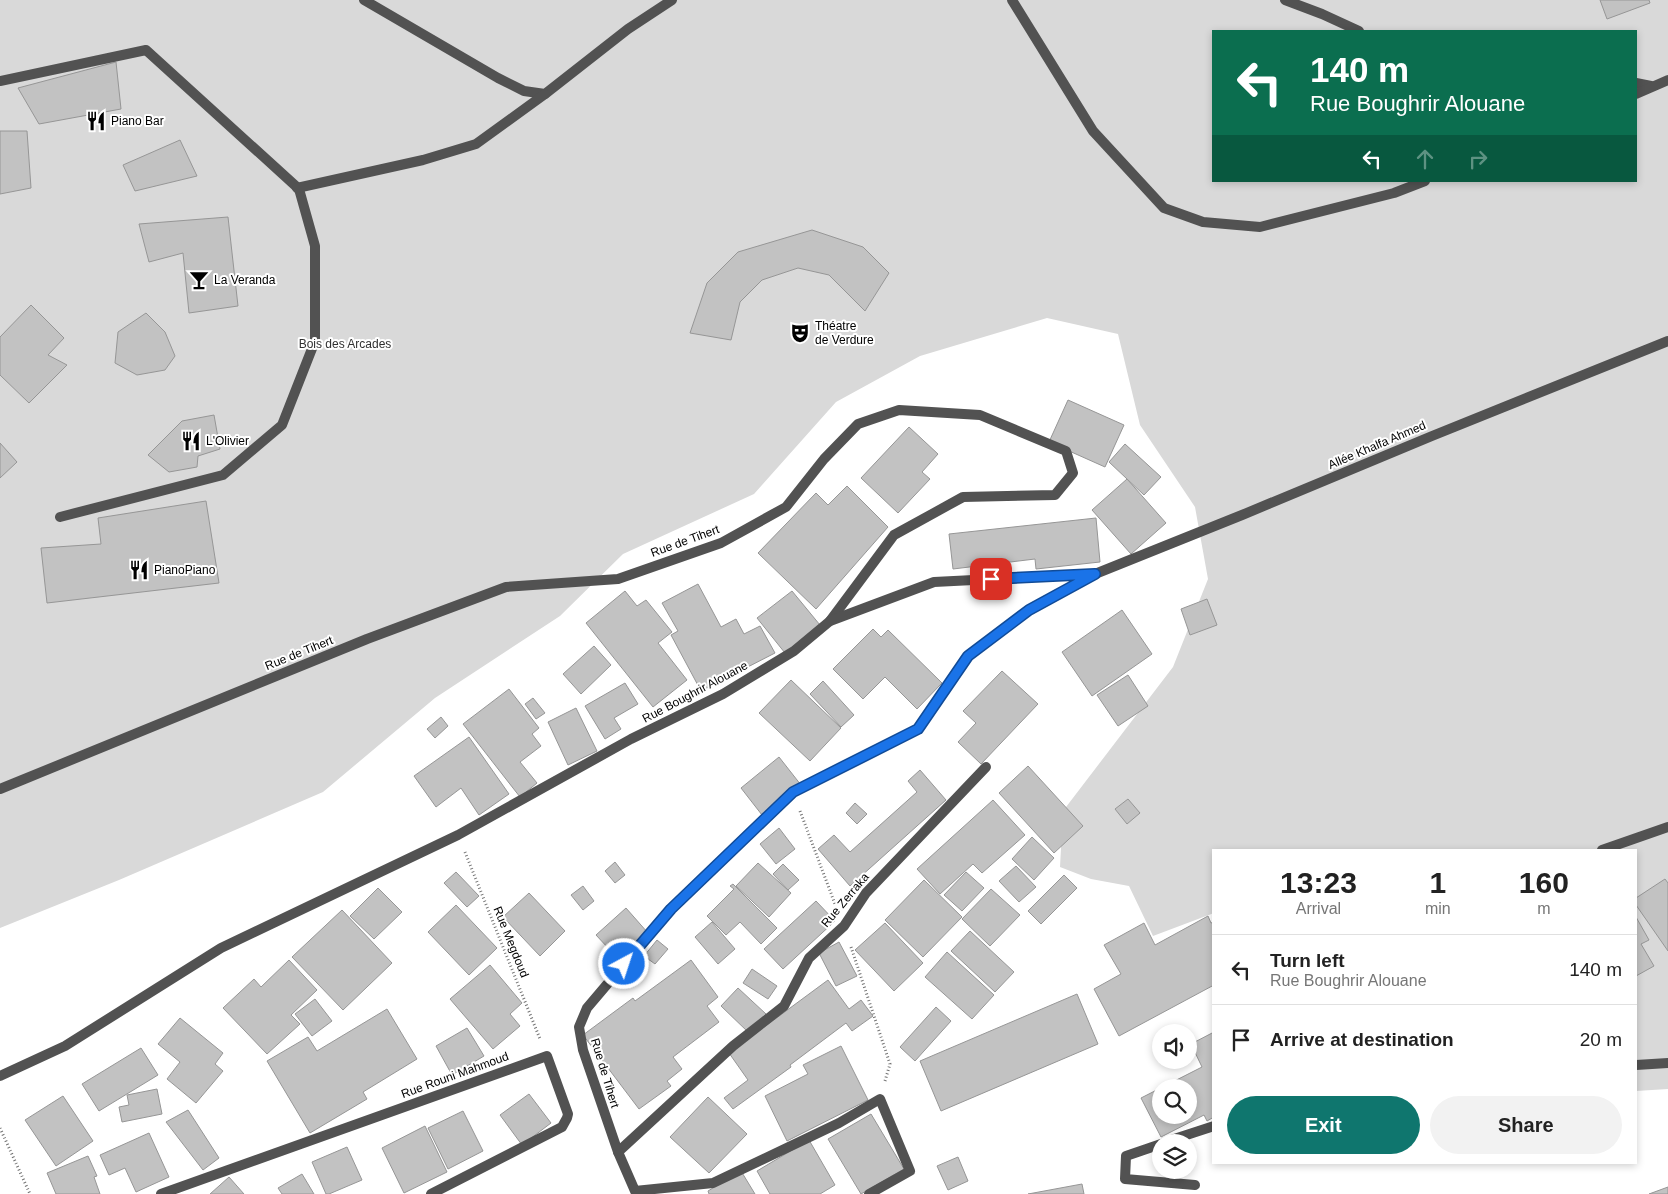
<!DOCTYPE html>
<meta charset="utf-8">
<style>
:root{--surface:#fff;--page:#f2f2f2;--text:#222;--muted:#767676;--line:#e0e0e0;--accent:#0f766e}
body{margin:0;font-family:Arial,sans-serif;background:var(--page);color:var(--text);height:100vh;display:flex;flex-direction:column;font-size:19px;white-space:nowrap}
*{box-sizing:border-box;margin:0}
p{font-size:16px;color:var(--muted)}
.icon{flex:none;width:28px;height:28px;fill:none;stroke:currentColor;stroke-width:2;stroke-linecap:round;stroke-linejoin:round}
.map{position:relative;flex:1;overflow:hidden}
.sheet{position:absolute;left:1212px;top:849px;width:425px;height:315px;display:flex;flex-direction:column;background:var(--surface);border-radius:0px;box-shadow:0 2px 8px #0003}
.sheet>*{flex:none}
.top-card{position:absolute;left:1212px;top:30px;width:425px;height:152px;border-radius:0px;box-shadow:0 2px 8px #0003;background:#0b6e4f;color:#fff;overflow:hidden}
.controls{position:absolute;left:1152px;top:1024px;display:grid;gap:10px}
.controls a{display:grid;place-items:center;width:45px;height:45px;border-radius:50%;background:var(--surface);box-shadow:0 2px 8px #0003;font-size:25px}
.pin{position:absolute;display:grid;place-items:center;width:42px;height:42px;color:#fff;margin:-21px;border-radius:10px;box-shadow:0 2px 8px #0006}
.me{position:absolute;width:55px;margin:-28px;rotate:40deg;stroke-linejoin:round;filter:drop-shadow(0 0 4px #0008)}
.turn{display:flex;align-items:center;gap:18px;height:105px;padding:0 15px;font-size:22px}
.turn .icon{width:65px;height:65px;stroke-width:2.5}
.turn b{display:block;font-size:35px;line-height:42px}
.lanes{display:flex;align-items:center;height:48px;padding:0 15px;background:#0003;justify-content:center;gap:25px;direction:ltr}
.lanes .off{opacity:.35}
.eta{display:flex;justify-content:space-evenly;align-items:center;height:85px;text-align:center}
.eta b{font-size:30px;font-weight:700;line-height:35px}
.primary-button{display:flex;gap:10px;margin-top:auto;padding:10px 15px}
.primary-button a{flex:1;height:58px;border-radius:30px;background:var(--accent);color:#fff;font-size:20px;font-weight:700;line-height:58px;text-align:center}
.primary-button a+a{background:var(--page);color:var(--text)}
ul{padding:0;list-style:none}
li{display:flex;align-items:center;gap:15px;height:70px;padding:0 15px;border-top:1px solid var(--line)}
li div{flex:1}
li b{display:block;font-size:19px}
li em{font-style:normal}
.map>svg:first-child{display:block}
.green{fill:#d9d9d9;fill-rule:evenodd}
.building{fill:#c2c2c2;stroke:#969696;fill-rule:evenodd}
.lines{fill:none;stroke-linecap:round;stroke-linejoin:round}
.path{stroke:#747474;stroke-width:3;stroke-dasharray:1 2.5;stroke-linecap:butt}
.service{stroke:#525252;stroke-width:10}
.minor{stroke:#525252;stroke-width:10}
.tertiary{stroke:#525252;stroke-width:10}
.route-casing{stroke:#114b97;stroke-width:12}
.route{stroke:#1a73e8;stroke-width:9}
.labels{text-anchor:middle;stroke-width:4;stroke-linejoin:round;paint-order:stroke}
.poi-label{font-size:12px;fill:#000;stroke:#fff;text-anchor:start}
.park-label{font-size:12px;fill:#303030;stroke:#fff}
.street-label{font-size:12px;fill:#000;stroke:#fff}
</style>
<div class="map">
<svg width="1668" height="1194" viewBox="0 0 1668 1194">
<rect width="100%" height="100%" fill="#fff"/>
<path class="green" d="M0,0H1668V1089L1636,1091V850H1214V913L1153,936L1129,886L1091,879L1060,867L1063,811L1173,667L1208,579L1195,507L1140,425L1118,334L1047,318L920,356L836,402L754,494L623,554L560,616L435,698L323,792L119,880L0,928ZM1214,31H1636V181H1214Z"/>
<g class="building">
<path d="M1600,0H1649L1650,3L1607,19Z"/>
<path d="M116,62L121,109L39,124L18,88Z"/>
<path d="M0,131H27L31,188L0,194Z"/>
<path d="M180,140L197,176L135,191L123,165Z"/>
<path d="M228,217L238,306L189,313L183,253L149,262L139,224Z"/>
<path d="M812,230L863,247L889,273L865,311L829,275L798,268L762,280L740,302L731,340L690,333L707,283L738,252Z"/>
<path d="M31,305L64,338L48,355L67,365L29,403L0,375V337Z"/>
<path d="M146,313L165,332L175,356L165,370L137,375L115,363L118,332Z"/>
<path d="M1068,400L1124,425L1105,467L1049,442Z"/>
<path d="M214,415L220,449L198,456L197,467L169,472L148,455L182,421Z"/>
<path d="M909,427L938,454L922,472L930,479L898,513L861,478Z"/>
<path d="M0,443L17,462L0,478Z"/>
<path d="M1125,444L1161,477L1144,495L1109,462Z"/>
<path d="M1127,479L1166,523L1131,554L1092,510Z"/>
<path d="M847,486L888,527L816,609L758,553L816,493L828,505Z"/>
<path d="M206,501L219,583L47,603L41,548L101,544L98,518Z"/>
<path d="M1096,518L1100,562L1036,569L1035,559L953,569L949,534Z"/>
<path d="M698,584L721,627L736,619L744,634L760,626L775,653L701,691L671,635L678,631L662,603Z"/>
<path d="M625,591L637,606L646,600L672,632L658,643L687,680L653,707L586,623Z"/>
<path d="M792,591L820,625L785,653L757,618Z"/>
<path d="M1207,599L1217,625L1190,635L1181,609Z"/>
<path d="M1122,610L1152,654L1092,696L1062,652Z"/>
<path d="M873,629L881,637L888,630L942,683L917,709L885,677L863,699L833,669Z"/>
<path d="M594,646L611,665L581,694L563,674Z"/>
<path d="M1002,671L1038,704L981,764L958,742L976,723L963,711Z"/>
<path d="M1128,675L1148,706L1118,726L1097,695Z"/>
<path d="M791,680L841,728L810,761L759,713Z"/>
<path d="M823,681L854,715L841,727L810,694Z"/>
<path d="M625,683L638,704L614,718L621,729L605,739L585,706Z"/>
<path d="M509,689L539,728L532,734L541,746L520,762L537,783L520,797L463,724Z"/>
<path d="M533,698L545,713L536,719L525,704Z"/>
<path d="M576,708L597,751L568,765L548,722Z"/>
<path d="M441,717L448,726L435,738L427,729Z"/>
<path d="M469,737L509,794L479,815L461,788L436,807L414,776Z"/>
<path d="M779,757L801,785L762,815L741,788Z"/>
<path d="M1028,766L1083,826L1054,853L999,793Z"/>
<path d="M920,770L946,800L850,886L818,849L834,835L850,852L917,792L908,781Z"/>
<path d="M1128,799L1140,813L1127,824L1115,809Z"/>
<path d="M993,800L1025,835L982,873L973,864L940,894L917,869Z"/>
<path d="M855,803L867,814L857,824L846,813Z"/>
<path d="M779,828L795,849L776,864L760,844Z"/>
<path d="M1032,837L1054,858L1034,880L1012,859Z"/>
<path d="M615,862L625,875L615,883L605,871Z"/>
<path d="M758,863L791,893L769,917L736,886Z"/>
<path d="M783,864L799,880L788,890L773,874Z"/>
<path d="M1016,866L1036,887L1019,902L999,881Z"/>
<path d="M456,872L479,896L467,907L444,883Z"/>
<path d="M966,872L984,888L962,911L944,895Z"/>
<path d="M1064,875L1077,888L1041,924L1028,911Z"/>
<path d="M1665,879L1668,883V951L1636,905V898Z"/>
<path d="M924,880L962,917L923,957L885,920Z"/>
<path d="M733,884L777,928L761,944L740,922L726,935L707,916L734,889L730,886Z"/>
<path d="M583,886L594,901L583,910L571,895Z"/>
<path d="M378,888L402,912L374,939L350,916Z"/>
<path d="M991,889L1020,915L990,946L962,919Z"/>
<path d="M529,893L565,931L540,956L503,917Z"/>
<path d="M816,901L835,921L783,969L764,949Z"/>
<path d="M456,905L497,948L469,975L428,932Z"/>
<path d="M626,908L648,933L622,963L596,935Z"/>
<path d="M342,910L392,963L343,1010L292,957Z"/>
<path d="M1208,916L1211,923L1214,922V985L1119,1036L1094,989L1121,974L1104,945L1144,923L1155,945Z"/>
<path d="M1636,917L1649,940L1641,944L1654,966L1636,976Z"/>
<path d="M712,922L735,949L718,964L695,937Z"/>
<path d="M885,923L923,963L894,991L855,950Z"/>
<path d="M970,931L1014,972L995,992L951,951Z"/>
<path d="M657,940L668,949L655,964L644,956Z"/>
<path d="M839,942L857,976L836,986L819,953Z"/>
<path d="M947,952L994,995L972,1019L925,977Z"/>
<path d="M289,960L317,990L291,1015L300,1024L267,1054L223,1008L254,979L261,987Z"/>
<path d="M691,960L718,997L707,1006L719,1022L673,1057L682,1069L667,1081L671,1086L639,1109L583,1035L633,998L635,1001Z"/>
<path d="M490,965L522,1003L510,1014L520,1026L493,1049L450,999Z"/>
<path d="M752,969L777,986L768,999L743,983Z"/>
<path d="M828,980L849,1009L861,1000L873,1016L852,1031L846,1023L790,1065L791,1067L733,1109L724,1098L748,1080L729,1053Z"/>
<path d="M738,988L766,1014L748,1032L721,1006Z"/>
<path d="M1077,994L1098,1044L941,1111L920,1061Z"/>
<path d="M315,999L332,1021L312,1036L295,1014Z"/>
<path d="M936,1007L951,1021L915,1061L900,1047Z"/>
<path d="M387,1009L417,1059L363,1092L367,1099L310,1133L267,1061L308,1037L317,1051Z"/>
<path d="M180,1018L223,1053L215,1064L223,1071L196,1103L167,1079L180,1062L158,1044Z"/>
<path d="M467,1028L484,1056L452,1075L436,1046Z"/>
<path d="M1214,1032V1117L1207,1121L1204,1115L1161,1137L1141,1098L1202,1067L1191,1044ZM1161,1088H1189V1115H1161Z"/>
<path d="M841,1046L868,1100L787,1141L765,1096L808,1074L803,1065Z"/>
<path d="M141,1048L158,1075L99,1111L82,1084Z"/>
<path d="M157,1089L162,1114L122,1122L119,1107L129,1105L127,1095Z"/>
<path d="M529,1094L551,1123L522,1145L500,1115Z"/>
<path d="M63,1096L93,1141L56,1166L25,1120Z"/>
<path d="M708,1097L747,1134L709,1173L670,1137Z"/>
<path d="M188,1110L219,1158L203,1170L166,1122Z"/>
<path d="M463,1111L483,1151L448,1169L428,1128Z"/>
<path d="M871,1114L904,1169L861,1194L828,1139Z"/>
<path d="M425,1126L447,1172L404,1193L382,1148Z"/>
<path d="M149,1133L169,1177L136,1192L125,1168L109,1175L100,1155Z"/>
<path d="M809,1140L835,1185L820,1194H770L757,1171Z"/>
<path d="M347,1147L362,1180L329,1194H326L312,1162Z"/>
<path d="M88,1156L97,1176L94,1177L100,1194H56L47,1173Z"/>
<path d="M958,1157L968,1181L948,1190L937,1166Z"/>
<path d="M741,1171L755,1194H709L708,1191Z"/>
<path d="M302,1174L314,1194H282L278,1188Z"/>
<path d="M229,1177L244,1194H210Z"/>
<path d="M1082,1184L1084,1194H1028Z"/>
<path d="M1668,1187V1194H1649Z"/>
</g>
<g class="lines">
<g class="path">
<path d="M800,811L835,904"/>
<path d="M465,852L540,1039"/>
<path d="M851,947L890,1064L885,1081"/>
<path d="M0,1128L30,1194"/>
</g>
<g class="service">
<path d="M364,0L498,78L524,91L545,94L628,29L672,0"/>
<path d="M1012,0L1093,131L1164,208L1203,222L1260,227L1394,193L1425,181"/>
<path d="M1285,0L1322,14L1359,31"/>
<path d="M0,81L146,50L299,189L315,246V341L282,425L223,475L60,517"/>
<path d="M1636,83L1651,86"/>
<path d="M1636,94L1668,80"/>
<path d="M297,188L423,160L476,144L545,94"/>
<path d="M0,789L367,639L506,587L618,579L721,543L786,507L824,459L858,424L899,410L980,415L1066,451L1073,473L1055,495L963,497L894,535L830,621"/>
</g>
<g class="minor">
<path d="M0,1076L65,1046L221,948L458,835L631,739L723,694L794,651L830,621L934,582L1091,574"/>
<path d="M1165,1142L1214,1126"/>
<path d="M1161,1144L1126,1156L1125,1179L1195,1185"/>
<path d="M618,1152L733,1046L784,1006L809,958L844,926L866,893L986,767"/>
<path d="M161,1194L547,1056L568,1114L567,1118L562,1127L431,1194"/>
<path d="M869,1194L910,1171L880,1099L839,1123L713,1183L635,1191L618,1152L583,1050L579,1027L587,1008L671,909L793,792L918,729L968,656L1029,610L1095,574L1242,515L1432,436L1668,341"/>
</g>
<g class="tertiary">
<path d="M1602,850L1668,827"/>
<path d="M1636,1065L1668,1063"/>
</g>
</g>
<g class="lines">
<defs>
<path id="route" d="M624,964L671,909L793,792L918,729L968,656L1029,610L1095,574L991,579"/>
</defs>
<use href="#route" class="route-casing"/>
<use href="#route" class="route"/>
</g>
<defs>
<symbol id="restaurant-bare" viewBox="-9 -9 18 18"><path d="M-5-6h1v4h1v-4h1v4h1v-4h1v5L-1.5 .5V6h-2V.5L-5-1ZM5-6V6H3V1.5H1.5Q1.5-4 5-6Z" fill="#000" stroke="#fff" stroke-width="2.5" paint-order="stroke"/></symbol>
<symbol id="bar-bare" viewBox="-9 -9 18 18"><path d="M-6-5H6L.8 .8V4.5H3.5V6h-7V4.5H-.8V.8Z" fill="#000" stroke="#fff" stroke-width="2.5" paint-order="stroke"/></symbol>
<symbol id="theatre-bare" viewBox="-9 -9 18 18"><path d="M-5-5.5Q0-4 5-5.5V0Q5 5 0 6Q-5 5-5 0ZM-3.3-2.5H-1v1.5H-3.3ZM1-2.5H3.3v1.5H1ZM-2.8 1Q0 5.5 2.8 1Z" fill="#000" stroke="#fff" stroke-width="2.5" paint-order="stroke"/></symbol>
</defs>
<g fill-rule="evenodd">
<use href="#restaurant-bare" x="82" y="107" width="28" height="28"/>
<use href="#bar-bare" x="185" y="266" width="28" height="28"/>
<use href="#theatre-bare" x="786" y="319" width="28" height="28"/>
<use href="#restaurant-bare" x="177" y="427" width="28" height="28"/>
<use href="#restaurant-bare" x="125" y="556" width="28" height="28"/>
</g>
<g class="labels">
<g class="poi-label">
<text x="111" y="125">Piano Bar</text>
<text x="214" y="284">La Veranda</text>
<text x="815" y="330">Théatre<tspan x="815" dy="14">de Verdure</tspan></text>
<text x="206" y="445">L'Olivier</text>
<text x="154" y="574">PianoPiano</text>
</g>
<g class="park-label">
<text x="345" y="348">Bois des Arcades</text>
</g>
<g class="street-label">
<text transform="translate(1377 445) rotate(-23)" y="4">Allée Khalfa Ahmed</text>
<text transform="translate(685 541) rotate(-20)" y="4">Rue de Tihert</text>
<text transform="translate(299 653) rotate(-22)" y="4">Rue de Tihert</text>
<text transform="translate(695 692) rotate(-28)" y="4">Rue Boughrir Alouane</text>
<text transform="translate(845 900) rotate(-50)" y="4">Rue Zerraka</text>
<text transform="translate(511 942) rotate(68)" y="4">Rue Megdoud</text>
<text transform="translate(605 1073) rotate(73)" y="4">Rue de Tihert</text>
<text transform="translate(455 1075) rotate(-20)" y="4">Rue Rouni Mahmoud</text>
</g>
</g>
</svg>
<div class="controls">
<a><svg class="icon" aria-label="sound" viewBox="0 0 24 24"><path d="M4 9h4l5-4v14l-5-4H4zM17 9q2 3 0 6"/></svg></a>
<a><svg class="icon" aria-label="search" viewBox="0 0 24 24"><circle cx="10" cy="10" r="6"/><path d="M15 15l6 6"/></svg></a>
<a><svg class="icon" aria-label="layers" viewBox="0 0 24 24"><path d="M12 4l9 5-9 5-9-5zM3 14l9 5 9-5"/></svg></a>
</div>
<div class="pin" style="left:991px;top:579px;background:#d93025"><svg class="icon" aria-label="arrive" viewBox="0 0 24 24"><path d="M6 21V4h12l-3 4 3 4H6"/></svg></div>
<svg class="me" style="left:624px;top:964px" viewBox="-20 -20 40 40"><circle r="17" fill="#1a73e8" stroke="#fff" stroke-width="3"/><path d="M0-11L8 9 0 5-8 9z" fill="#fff"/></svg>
<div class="top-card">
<div class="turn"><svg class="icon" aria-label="left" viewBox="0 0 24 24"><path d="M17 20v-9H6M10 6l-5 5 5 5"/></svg><div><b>140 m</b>Rue Boughrir Alouane</div></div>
<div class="lanes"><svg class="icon" aria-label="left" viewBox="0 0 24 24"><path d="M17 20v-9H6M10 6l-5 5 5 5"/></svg><svg class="icon off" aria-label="ahead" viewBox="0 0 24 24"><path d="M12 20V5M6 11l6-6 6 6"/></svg><svg class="icon off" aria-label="right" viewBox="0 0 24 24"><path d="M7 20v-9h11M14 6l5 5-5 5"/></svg></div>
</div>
<section class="sheet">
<div class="eta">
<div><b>13:23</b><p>Arrival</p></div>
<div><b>1</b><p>min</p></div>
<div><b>160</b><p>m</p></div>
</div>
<ul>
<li><svg class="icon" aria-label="left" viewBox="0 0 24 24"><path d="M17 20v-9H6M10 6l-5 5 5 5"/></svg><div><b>Turn left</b><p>Rue Boughrir Alouane</p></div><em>140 m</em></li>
<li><svg class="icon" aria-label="arrive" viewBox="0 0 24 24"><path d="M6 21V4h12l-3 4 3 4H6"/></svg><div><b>Arrive at destination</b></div><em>20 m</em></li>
</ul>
<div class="primary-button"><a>Exit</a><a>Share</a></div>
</section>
</div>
